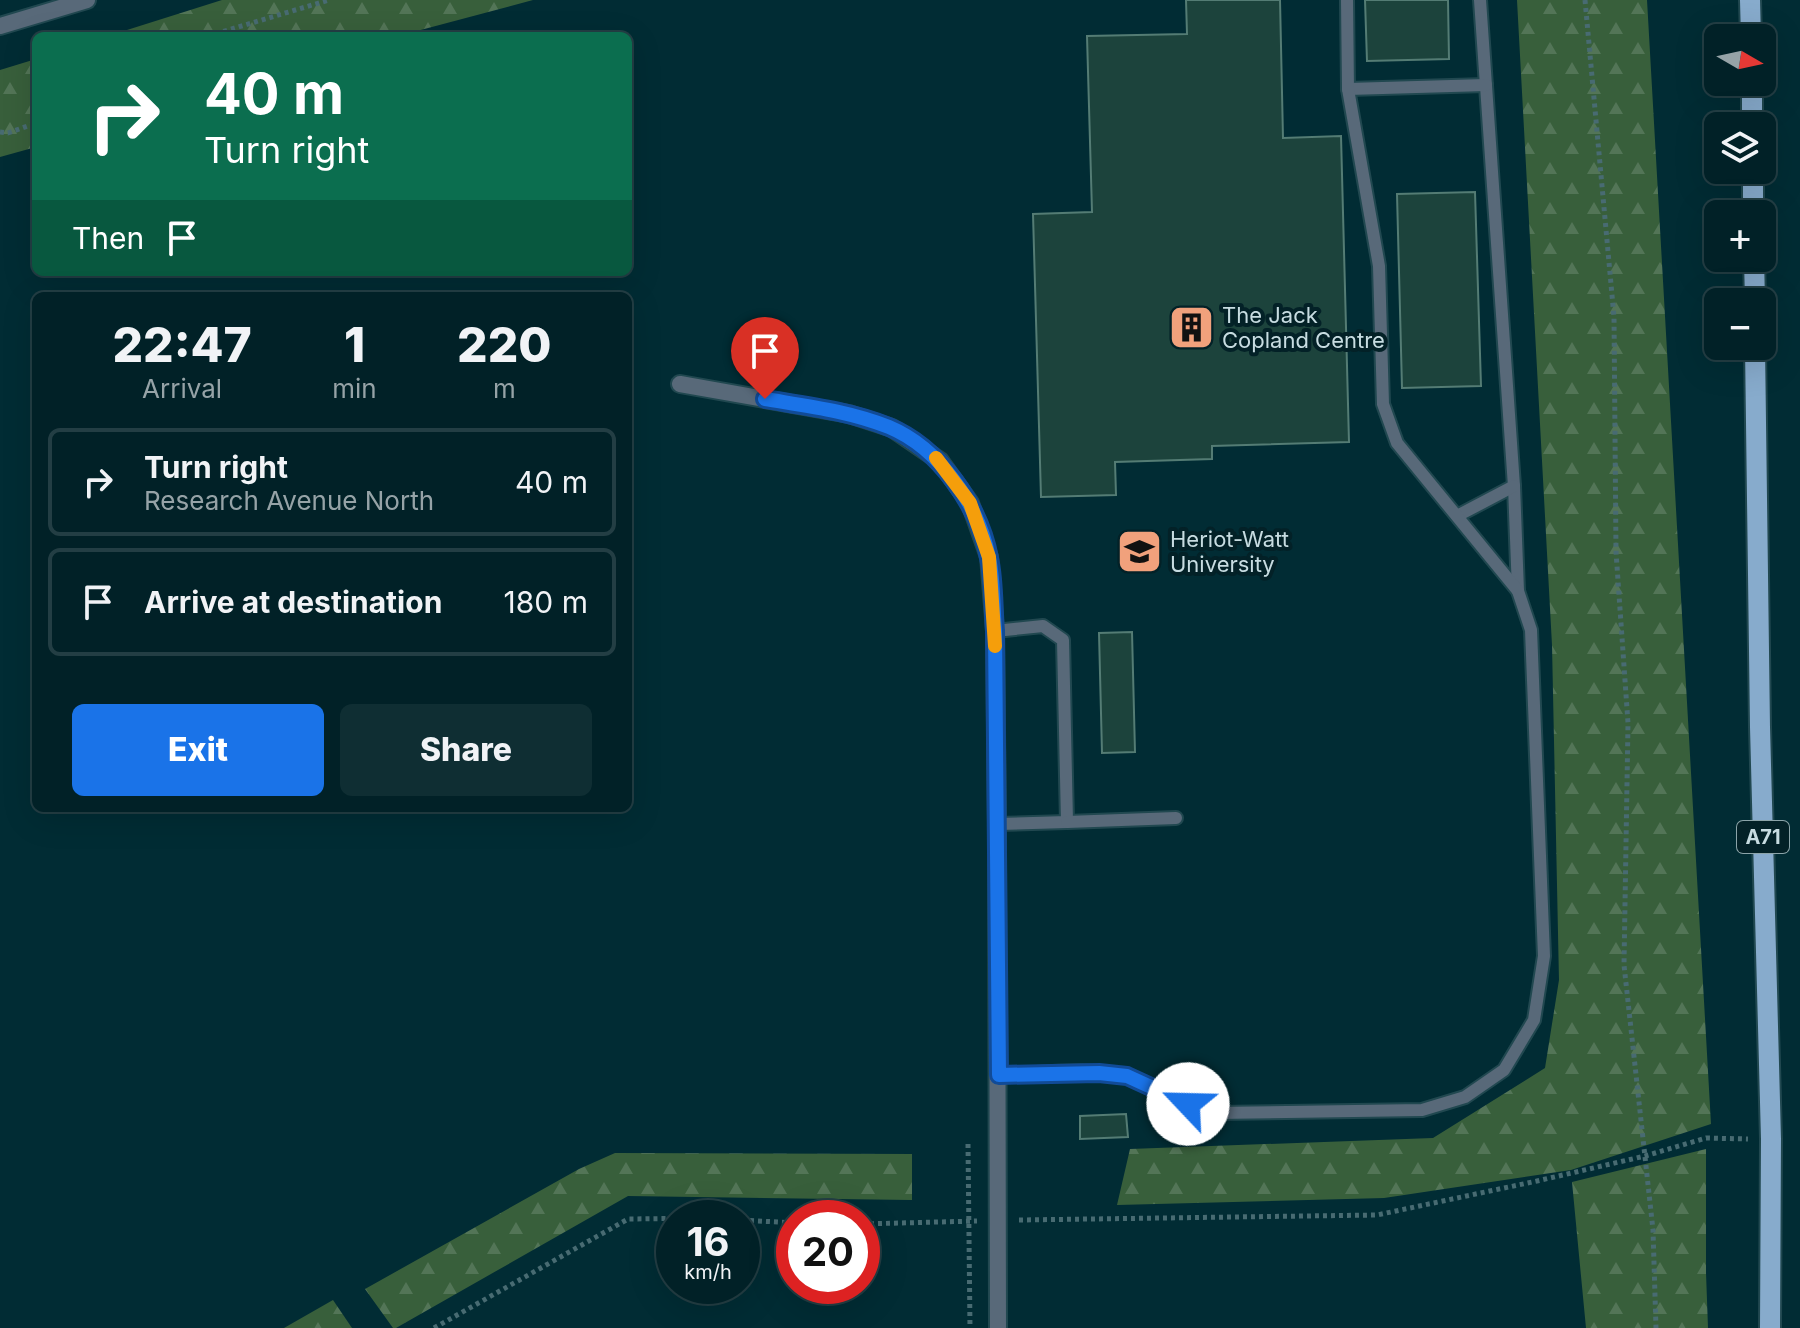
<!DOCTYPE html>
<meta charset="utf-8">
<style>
:root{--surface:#012127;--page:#0f2e33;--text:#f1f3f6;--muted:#96a3a7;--line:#233e44;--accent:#1a73e8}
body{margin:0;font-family:Inter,sans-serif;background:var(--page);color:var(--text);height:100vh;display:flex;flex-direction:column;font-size:30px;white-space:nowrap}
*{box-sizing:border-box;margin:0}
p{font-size:26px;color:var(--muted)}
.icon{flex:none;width:44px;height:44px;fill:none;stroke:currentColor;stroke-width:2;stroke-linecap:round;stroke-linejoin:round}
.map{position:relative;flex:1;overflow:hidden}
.panel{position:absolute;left:32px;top:292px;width:600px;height:520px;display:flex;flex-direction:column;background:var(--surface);border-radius:12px;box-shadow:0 8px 32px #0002,0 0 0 2px var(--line)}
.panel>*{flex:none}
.banner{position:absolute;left:32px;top:32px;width:600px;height:244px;border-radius:12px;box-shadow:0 8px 32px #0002,0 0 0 2px var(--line);background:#0b6e4f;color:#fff;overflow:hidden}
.needle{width:52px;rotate:99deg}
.controls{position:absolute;left:1704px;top:24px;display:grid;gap:16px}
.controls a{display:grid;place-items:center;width:72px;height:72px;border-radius:12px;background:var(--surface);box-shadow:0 8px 32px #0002,0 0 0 2px var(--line);font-size:40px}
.speed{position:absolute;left:656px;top:1200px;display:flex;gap:16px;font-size:40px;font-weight:700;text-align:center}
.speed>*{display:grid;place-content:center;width:104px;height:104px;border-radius:50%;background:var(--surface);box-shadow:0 8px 32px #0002,0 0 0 2px var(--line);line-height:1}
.speed small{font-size:20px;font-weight:400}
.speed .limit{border:12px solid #d22;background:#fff;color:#111}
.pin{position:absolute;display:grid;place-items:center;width:68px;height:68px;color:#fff;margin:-82px -34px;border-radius:50% 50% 50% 0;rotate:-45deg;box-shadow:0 0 8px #0007}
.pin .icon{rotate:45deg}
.me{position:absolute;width:88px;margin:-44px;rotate:294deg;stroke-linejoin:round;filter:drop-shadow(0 0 6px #0008)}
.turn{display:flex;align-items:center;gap:28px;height:168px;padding:0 40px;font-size:36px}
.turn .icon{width:104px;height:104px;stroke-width:2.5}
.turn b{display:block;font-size:56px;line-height:68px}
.then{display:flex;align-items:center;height:76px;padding:0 40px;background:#0003;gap:16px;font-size:30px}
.eta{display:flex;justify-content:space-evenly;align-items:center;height:136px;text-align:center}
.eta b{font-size:48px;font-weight:800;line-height:56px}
.action{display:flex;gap:16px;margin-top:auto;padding:16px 40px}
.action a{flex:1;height:92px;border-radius:12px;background:var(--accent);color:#fff;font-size:32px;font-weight:800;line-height:92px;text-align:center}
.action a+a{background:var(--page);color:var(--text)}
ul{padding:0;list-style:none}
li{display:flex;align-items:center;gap:24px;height:108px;margin:0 16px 12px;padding:0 24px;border:4px solid var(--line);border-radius:12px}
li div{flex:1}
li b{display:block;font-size:30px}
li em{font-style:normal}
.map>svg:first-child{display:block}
.forest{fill:url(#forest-firs)}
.building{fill:#1c433c;stroke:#547c74;stroke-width:2}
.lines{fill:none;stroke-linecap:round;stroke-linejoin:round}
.service-casing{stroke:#214850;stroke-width:16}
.minor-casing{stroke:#214850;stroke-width:20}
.tertiary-casing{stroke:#214850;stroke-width:20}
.primary-casing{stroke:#214850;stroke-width:24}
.path{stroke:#486b72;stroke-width:5;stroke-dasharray:4 4;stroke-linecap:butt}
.service{stroke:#586979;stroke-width:12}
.minor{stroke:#586979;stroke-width:16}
.tertiary{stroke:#586979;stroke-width:16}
.primary{stroke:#87abcc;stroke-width:20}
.route-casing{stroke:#114b97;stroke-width:20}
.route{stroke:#1a73e8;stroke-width:14}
.slow{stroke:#f59e0b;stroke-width:14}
.labels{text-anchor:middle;stroke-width:8;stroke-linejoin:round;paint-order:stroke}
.shield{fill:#032127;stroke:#8ca4a9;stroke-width:2}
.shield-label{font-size:20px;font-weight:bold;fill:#c7dce1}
.poi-label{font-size:22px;fill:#c7dce1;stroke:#032127;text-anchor:start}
</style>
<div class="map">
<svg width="1800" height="1328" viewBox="0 0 1800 1328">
<defs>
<pattern id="forest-firs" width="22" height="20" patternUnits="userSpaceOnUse" patternTransform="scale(2)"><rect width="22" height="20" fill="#385f3b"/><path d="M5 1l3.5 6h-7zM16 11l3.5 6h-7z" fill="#537557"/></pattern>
</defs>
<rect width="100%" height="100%" fill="#012c34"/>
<g class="forest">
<path d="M222,0H533L398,36H108Z"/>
<path d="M1517,0H1647L1711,1124L1571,1170L1384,1198L1117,1205L1130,1149L1433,1138L1545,1068L1559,980L1552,645Z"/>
<path d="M36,59V147L0,157V70Z"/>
<path d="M1706,1149V1273L1708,1328H1586L1572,1182Z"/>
<path d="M615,1153L912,1154V1200L628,1196L396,1328H393L365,1289L579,1169Z"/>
<path d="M333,1300L352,1328H284Z"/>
</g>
<g class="building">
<path d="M1186,0H1280L1283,138L1341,136L1349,442L1212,446V459L1115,462L1116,495L1041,497L1033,214L1092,212L1087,36L1187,34Z"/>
<path d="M1365,0H1448L1449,59L1367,61Z"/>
<path d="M1475,192L1481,386L1402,388L1397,194Z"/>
<path d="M1132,632L1135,752L1102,753L1099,633Z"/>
<path d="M1126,1114L1128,1137L1080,1139V1116Z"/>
</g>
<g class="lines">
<defs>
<g id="service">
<path d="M1480,0L1514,486L1518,591"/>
<path d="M1348,89L1486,85"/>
<path d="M1457,516L1514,486"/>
<path d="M995,631L1043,626L1063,640L1067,822L997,824"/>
<path d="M1067,822L1176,818"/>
<path d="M999,1075C1034,1074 1097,1066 1129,1077C1158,1087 1186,1103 1215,1113L1422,1110L1465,1097L1504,1070L1534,1020L1544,956L1531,630L1518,591L1397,443L1383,404L1379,266L1348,89L1347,0"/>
</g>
<path id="minor" d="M680,384L849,414L892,428L940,461L970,503L989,557L995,631L997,824L998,1328"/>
<path id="tertiary" d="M0,26L87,0"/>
<g id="primary">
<path d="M1750,0L1751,38"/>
<path d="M1752,82V126"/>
<path d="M1753,170V214"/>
<path d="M1754,258L1755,302"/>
<path d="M1755,346L1760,727L1771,1139L1770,1328"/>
</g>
</defs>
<use href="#service" class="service-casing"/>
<use href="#minor" class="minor-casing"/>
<use href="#tertiary" class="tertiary-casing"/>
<use href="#primary" class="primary-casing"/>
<g class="path">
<path d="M1585,0L1614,317L1616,552L1628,723L1624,965L1653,1230L1656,1328"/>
<path d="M208,36L329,0"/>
<path d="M0,132L8,133L36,123"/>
<path d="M968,1144L970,1328"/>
<path d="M742,1220L794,1223"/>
<path d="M1019,1220L1377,1215L1537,1181L1645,1156L1706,1138L1748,1139"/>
<path d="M862,1224L977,1221"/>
<path d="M434,1328L628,1219L713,1218"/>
</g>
<use href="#service" class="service"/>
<use href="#minor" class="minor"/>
<use href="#tertiary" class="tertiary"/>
<use href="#primary" class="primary"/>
</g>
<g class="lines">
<defs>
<path id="route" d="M765,399C807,406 849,411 889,427C939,448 979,505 989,558C994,581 993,607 995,631L999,1075L1099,1073L1127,1076L1188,1104"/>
</defs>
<use href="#route" class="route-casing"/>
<use href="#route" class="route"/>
<path class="slow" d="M936,458L970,503L989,557L995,646"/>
</g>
<defs>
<symbol id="building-square" viewBox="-11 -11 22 22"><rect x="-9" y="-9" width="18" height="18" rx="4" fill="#f1a17c" stroke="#032127"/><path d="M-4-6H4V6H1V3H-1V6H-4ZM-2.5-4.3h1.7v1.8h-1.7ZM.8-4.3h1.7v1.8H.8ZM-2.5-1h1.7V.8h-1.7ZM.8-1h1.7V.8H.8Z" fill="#111"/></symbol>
<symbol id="university-square" viewBox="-11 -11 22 22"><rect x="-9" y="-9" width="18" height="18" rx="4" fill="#f1a17c" stroke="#032127"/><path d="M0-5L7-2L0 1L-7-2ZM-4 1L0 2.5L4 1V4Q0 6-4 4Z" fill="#111"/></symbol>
</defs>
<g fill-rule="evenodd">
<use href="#building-square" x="1166" y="302" width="51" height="51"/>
<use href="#university-square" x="1114" y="526" width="51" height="51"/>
</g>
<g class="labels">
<rect class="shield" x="1737" y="821" width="52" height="32" rx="6"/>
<g class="shield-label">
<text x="1763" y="844">A71</text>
</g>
<g class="poi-label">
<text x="1222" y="323">The Jack<tspan x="1222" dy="25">Copland Centre</tspan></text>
<text x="1170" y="547">Heriot-Watt<tspan x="1170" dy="25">University</tspan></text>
</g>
</g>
</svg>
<div class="controls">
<a><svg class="needle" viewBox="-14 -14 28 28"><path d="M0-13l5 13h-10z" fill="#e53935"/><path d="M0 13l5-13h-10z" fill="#96a3a7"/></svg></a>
<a><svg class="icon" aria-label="layers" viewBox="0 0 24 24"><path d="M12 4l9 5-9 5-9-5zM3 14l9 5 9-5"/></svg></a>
<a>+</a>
<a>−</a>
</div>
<div class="speed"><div>16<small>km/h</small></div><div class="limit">20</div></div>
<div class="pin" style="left:765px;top:399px;background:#d93025"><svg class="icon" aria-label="arrive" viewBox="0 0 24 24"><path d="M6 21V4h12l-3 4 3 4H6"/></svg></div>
<svg class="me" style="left:1188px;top:1104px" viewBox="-20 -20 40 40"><circle r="19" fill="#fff"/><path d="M0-13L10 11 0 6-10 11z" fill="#1a73e8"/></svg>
<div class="banner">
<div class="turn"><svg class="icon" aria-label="right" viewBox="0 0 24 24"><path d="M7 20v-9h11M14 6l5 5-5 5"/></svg><div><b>40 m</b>Turn right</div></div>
<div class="then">Then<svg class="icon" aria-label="arrive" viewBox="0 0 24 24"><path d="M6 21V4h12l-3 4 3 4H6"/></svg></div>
</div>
<section class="panel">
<div class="eta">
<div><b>22:47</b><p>Arrival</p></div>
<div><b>1</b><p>min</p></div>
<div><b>220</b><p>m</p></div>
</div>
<ul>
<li><svg class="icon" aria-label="right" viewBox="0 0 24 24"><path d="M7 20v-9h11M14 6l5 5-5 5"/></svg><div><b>Turn right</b><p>Research Avenue North</p></div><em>40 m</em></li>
<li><svg class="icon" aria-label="arrive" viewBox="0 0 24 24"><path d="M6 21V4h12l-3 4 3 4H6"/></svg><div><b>Arrive at destination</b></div><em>180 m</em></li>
</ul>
<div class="action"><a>Exit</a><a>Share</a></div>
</section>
</div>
